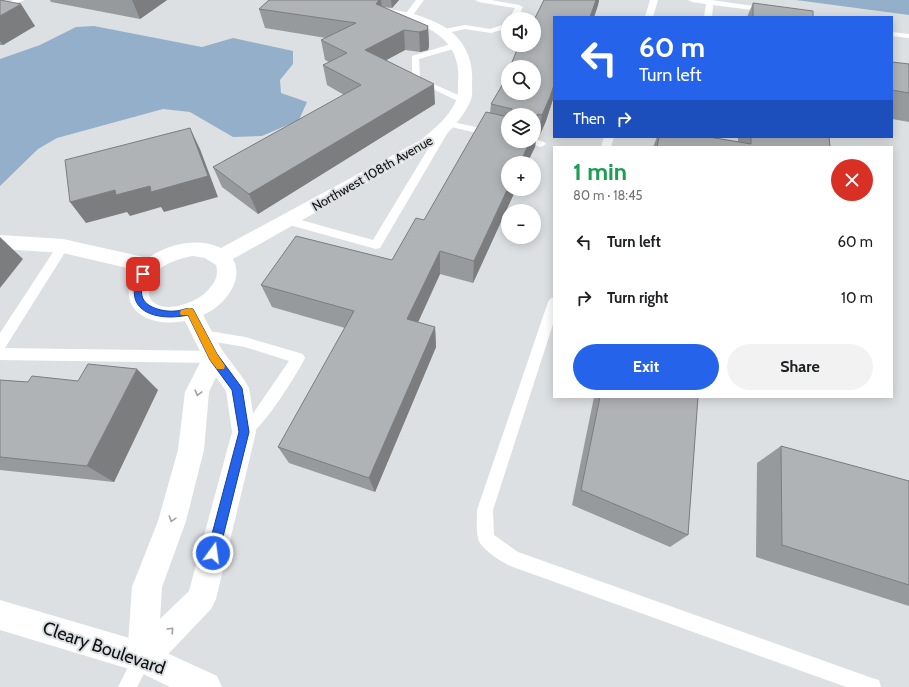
<!DOCTYPE html>
<meta charset="utf-8">
<style>
:root{--surface:#fff;--page:#f2f2f2;--text:#202124;--muted:#757577;--accent:#2563eb}
body{margin:0;font-family:Cabin,sans-serif;background:var(--page);color:var(--text);height:100vh;display:flex;flex-direction:column;font-size:15px;white-space:nowrap}
*{box-sizing:border-box;margin:0}
p{font-size:13px;color:var(--muted)}
.icon{flex:none;width:22px;height:22px;fill:none;stroke:currentColor;stroke-width:2;stroke-linecap:round;stroke-linejoin:round}
.map{position:relative;flex:1;overflow:hidden}
.drawer{position:absolute;left:553px;top:146px;width:340px;height:252px;display:flex;flex-direction:column;background:var(--surface);border-radius:0px;box-shadow:0 2px 10px #0003}
.drawer>*{flex:none}
.top-card{position:absolute;left:553px;top:16px;width:340px;height:122px;border-radius:0px;box-shadow:0 2px 10px #0003;background:#2563eb;color:#fff;overflow:hidden}
.buttons{position:absolute;left:501px;top:12px;display:grid;gap:8px}
.buttons a{display:grid;place-items:center;width:40px;height:40px;border-radius:50%;background:var(--surface);box-shadow:0 2px 10px #0003;font-size:20px}
.pin{position:absolute;display:grid;place-items:center;width:34px;height:34px;color:#fff;margin:-17px;border-radius:8px;box-shadow:0 2px 6px #0006}
.me{position:absolute;width:44px;margin:-22px;rotate:14deg;stroke-linejoin:round;filter:drop-shadow(0 0 3px #0008)}
.turn{display:flex;align-items:center;gap:14px;height:84px;padding:0 20px;font-size:18px}
.turn .icon{width:52px;height:52px;stroke-width:2.5}
.turn b{display:block;font-size:28px;line-height:34px}
.then{display:flex;align-items:center;height:38px;padding:0 20px;background:#0003;gap:8px;font-size:15px}
.round{display:grid;place-items:center;flex:none;width:42px;height:42px;border-radius:21px;background:var(--page)}
.overview{display:flex;align-items:center;justify-content:space-between;height:68px;padding:0 20px}
h1{font-size:24px;font-weight:800;line-height:30px;color:#1e9e55}
.cta{display:flex;gap:8px;margin-top:auto;padding:8px 20px}
.cta a{flex:1;height:46px;border-radius:24px;background:var(--accent);color:#fff;font-size:16px;font-weight:800;line-height:46px;text-align:center}
.cta a+a{background:var(--page);color:var(--text)}
ul{padding:0;list-style:none}
li{display:flex;align-items:center;gap:12px;height:56px;padding:0 20px}
li div{flex:1}
li b{display:block;font-size:15px}
li em{font-style:normal}
.map>svg:first-child{display:block}
.water{fill:#93afc9}
.lines{fill:none;stroke-linecap:round;stroke-linejoin:round}
.lane{fill:#fff;fill-rule:evenodd}
.street{fill:#fff;fill-rule:evenodd}
.secondary{fill:#fff;fill-rule:evenodd}
.wall{fill:#979a9c;fill-rule:evenodd}
.shaded-wall{fill:#7b7d7f}
.building{fill:#b0b3b5;stroke:#7b7d7f}
.oneway{stroke:#a0a0a1}
.route{fill:#2563eb;stroke:#184099}
.slow{fill:#f59e0b}
.labels{text-anchor:middle;stroke-width:4;stroke-linejoin:round;paint-order:stroke}
.far-street-label{font-size:13px;fill:#111213;stroke:#dde0e2}
.near-street-label{font-size:18px;fill:#111213;stroke:#dde0e2}
</style>
<div class="map">
<svg width="909" height="687" viewBox="0 0 909 687">
<rect width="100%" height="100%" fill="#dde0e2"/>
<g class="water">
<path d="M796,0H909V15Z"/>
<path d="M94,26L202,47L233,38L293,51V64L280,80L281,93L307,102L299,120L262,136L233,137L190,112L163,109L57,138L38,149L0,186V59L40,45L76,27Z"/>
</g>
<g class="lines">
<g class="lane">
<path d="M14,0H25L0,8V4Z"/>
<path d="M416,0H424L410,19H404L403,17Z"/>
<path d="M475,0H491L519,5L523,7L517,19H509L515,8L479,2Z"/>
<path d="M650,0H658L653,17H645Z"/>
<path d="M688,0H711L768,8L772,10L768,12L713,5L712,17H704L706,4L692,2Z"/>
<path d="M508,23V28L491,33L465,29L443,34L439,32L440,30L465,25L490,29Z"/>
<path d="M892,32L909,34V38L892,36Z"/>
<path d="M454,43H460L461,45L460,47L419,59L420,78L467,99L468,101L467,103L464,104L412,79V56Z"/>
<path d="M448,121L508,134V140L451,127L380,248L376,249L286,224L285,221L286,218L290,217L373,240L443,124Z"/>
<path d="M604,137H614L611,147H601Z"/>
<path d="M534,139L544,142L546,144L541,147L526,143L524,141H534Z"/>
<path d="M63,242L67,243L69,246L5,348H3L214,351L219,353L221,357L219,361L214,363L0,360V333L59,243Z"/>
<path d="M554,297V321L493,510L494,535L518,552L872,678L879,680L881,687H846L513,567C504,564 479,548 478,538C476,529 477,519 477,510L548,302L550,299Z"/>
<path d="M203,330L245,337L303,354L305,358C296,376 261,432 244,439L239,437L237,432L239,427L252,415L289,361L245,347L198,339L197,335L198,331Z"/>
<path d="M143,649L150,651L152,658L137,687H118L136,651Z"/>
</g>
<path class="street" d="M374,7C396,10 419,13 439,24C463,36 474,58 472,84C472,90 473,97 470,102C462,120 447,134 433,146L233,259C245,281 223,307 203,315L222,350L245,381L249,388L256,432L216,599L211,609L154,669L143,674L132,669L127,658L132,587L158,521L178,450L185,392L203,357L185,321C149,328 113,309 136,270L63,253L0,249V235L63,239L148,258C168,244 198,237 221,248L421,140C434,129 449,117 456,101C458,96 458,89 458,83C461,56 448,37 423,26C406,18 388,18 370,14L368,11L370,8ZM193,256L205,258L216,265C219,275 215,283 208,290C198,302 167,314 153,302C149,298 149,295 149,291C148,268 175,259 193,256ZM216,377L226,391L232,432L189,591L160,619L162,587L186,521L204,450L209,392Z"/>
<path class="secondary" d="M0,600L143,642L217,676L222,687H170L139,672L0,630Z"/>
</g>
<g class="wall">
<path d="M0,0L35,26L3,45H0Z"/>
<path d="M50,0H167L140,19L51,2Z"/>
<path d="M269,0H399L392,8L382,7L428,26L429,46L428,50L420,52L405,50L386,60L435,104L258,214L222,187L213,167L344,95L327,85L323,65L329,62L325,60L321,40L326,38L265,28L259,9Z"/>
<path d="M544,0H599L598,5L594,17H554V96L546,121L538,139L536,138L535,147L527,163H508V189H516L473,283L440,274L418,322L435,327L436,347L375,492L289,463L278,447L345,328L272,307L261,285L296,236L392,260L416,218L424,220L486,112L490,113L491,104L504,82L508,72V93H534V67H510L519,45H534V20ZM508,115H534V141H508Z"/>
<path d="M753,3L813,17H747Z"/>
<path d="M892,62L909,64V122L892,119Z"/>
<path d="M657,137H709L738,142V137H829L830,147H653Z"/>
<path d="M0,380L28,382L158,390L114,482L0,470Z"/>
<path d="M594,397H698L688,535L670,547L572,505Z"/>
<path d="M781,446L909,481V606L756,557L757,463Z"/>
</g>
<g class="shaded-wall">
<path d="M132,0H167L140,19Z"/>
<path d="M379,0H381L383,17L376,4Z"/>
<path d="M391,0H399L392,8Z"/>
<path d="M596,0H599L598,5L594,17H590Z"/>
<path d="M21,4L35,26L3,45L0,41V16Z"/>
<path d="M428,26L429,46L428,50L420,52L419,32Z"/>
<path d="M404,30L405,50L368,70L365,50Z"/>
<path d="M434,84L435,104L258,214L249,194Z"/>
<path d="M554,85V96L546,121L538,139L542,115Z"/>
<path d="M538,114L536,128L538,123L535,147L527,163H520L530,141H534V129L536,116Z"/>
<path d="M190,128L200,149L218,197L164,212L161,207L130,216L127,212L86,223L70,202L115,190L150,186Z"/>
<path d="M508,188V189H516L473,283L474,261Z"/>
<path d="M0,237L23,259L0,288Z"/>
<path d="M440,251V274L410,340L407,319Z"/>
<path d="M435,327L436,347L375,492L369,478Z"/>
<path d="M137,369L158,390L114,482L87,466Z"/>
</g>
<g class="building">
<path d="M0,0L21,4L0,16Z"/>
<path d="M269,0H379L376,4L428,26L427,30L419,32L404,30L365,50L434,84L249,194L213,167L361,85L323,65L347,53L321,40L356,23L259,9Z"/>
<path d="M544,0H596L590,17H554V85L550,97L542,115L538,114L536,116L511,115L512,109L491,104L504,82L508,72V93H534V67H510L519,45H534V20Z"/>
<path d="M753,3L813,11V17H753Z"/>
<path d="M892,62L909,64V93L892,90Z"/>
<path d="M486,112L508,117V141H530L520,163H508V188L474,261L440,251L407,319L435,327L369,478L278,447L354,311L261,285L296,236L392,260L416,218L424,220Z"/>
<path d="M534,122L538,123L534,132Z"/>
<path d="M190,128L208,176L151,192L150,186L116,195L115,190L70,202L65,160Z"/>
<path d="M659,137H709L751,144V137H829L830,147H657Z"/>
<path d="M88,364L137,369L87,466L0,457V380L28,382L32,376L78,381Z"/>
<path d="M600,397H698L688,535L581,490Z"/>
<path d="M781,446L909,481V585L782,545Z"/>
</g>
<defs><path id="oneway-chevron" d="M-2-3.5L2.5 0L-2 3.5" fill="none" stroke-width="1.6" stroke-linecap="round" stroke-linejoin="round"/></defs>
<g class="oneway">
<use href="#oneway-chevron" transform="translate(198 393) rotate(105)"/>
<use href="#oneway-chevron" transform="translate(172 519) rotate(107)"/>
<use href="#oneway-chevron" transform="translate(171 630) rotate(-46)"/>
</g>
<path class="route" d="M143,271L147,274C144,281 140,288 142,296C145,308 164,312 175,311C181,311 187,307 193,309L217,354L242,388L249,432L219,553L217,557L213,559L209,557L207,553L239,432L232,390L210,360L188,315C156,322 120,311 140,272Z"/>
<path class="slow" d="M190,308L193,309L217,354L225,366L224,369H217L210,360L188,315H181L180,313L181,310Z"/>
<g class="labels">
<g class="far-street-label">
<text transform="translate(372 173) rotate(-30)" y="5">Northwest 108th Avenue</text>
</g>
<g class="near-street-label">
<text transform="translate(104 648) rotate(19)" y="6">Cleary Boulevard</text>
</g>
</g>
</svg>
<div class="buttons">
<a><svg class="icon" aria-label="sound" viewBox="0 0 24 24"><path d="M4 9h4l5-4v14l-5-4H4zM17 9q2 3 0 6"/></svg></a>
<a><svg class="icon" aria-label="search" viewBox="0 0 24 24"><circle cx="10" cy="10" r="6"/><path d="M15 15l6 6"/></svg></a>
<a><svg class="icon" aria-label="layers" viewBox="0 0 24 24"><path d="M12 4l9 5-9 5-9-5zM3 14l9 5 9-5"/></svg></a>
<a>+</a>
<a>−</a>
</div>
<div class="pin" style="left:143px;top:274px;background:#d93025"><svg class="icon" aria-label="arrive" viewBox="0 0 24 24"><path d="M6 21V4h12l-3 4 3 4H6"/></svg></div>
<svg class="me" style="left:213px;top:553px" viewBox="-20 -20 40 40"><circle r="17" fill="#2563eb" stroke="#fff" stroke-width="3"/><path d="M0-11L8 9 0 5-8 9z" fill="#fff"/></svg>
<div class="top-card">
<div class="turn"><svg class="icon" aria-label="left" viewBox="0 0 24 24"><path d="M17 20v-9H6M10 6l-5 5 5 5"/></svg><div><b>60 m</b>Turn left</div></div>
<div class="then">Then<svg class="icon" aria-label="right" viewBox="0 0 24 24"><path d="M7 20v-9h11M14 6l5 5-5 5"/></svg></div>
</div>
<section class="drawer">
<div class="overview"><div><h1>1 min</h1><p>80 m · 18:45</p></div><a class="round" style="background:#d93025;color:#fff"><svg class="icon" aria-label="close" viewBox="0 0 24 24"><path d="M6 6l12 12M18 6L6 18"/></svg></a></div>
<ul>
<li><svg class="icon" aria-label="left" viewBox="0 0 24 24"><path d="M17 20v-9H6M10 6l-5 5 5 5"/></svg><div><b>Turn left</b></div><em>60 m</em></li>
<li><svg class="icon" aria-label="right" viewBox="0 0 24 24"><path d="M7 20v-9h11M14 6l5 5-5 5"/></svg><div><b>Turn right</b></div><em>10 m</em></li>
</ul>
<div class="cta"><a>Exit</a><a>Share</a></div>
</section>
</div>
